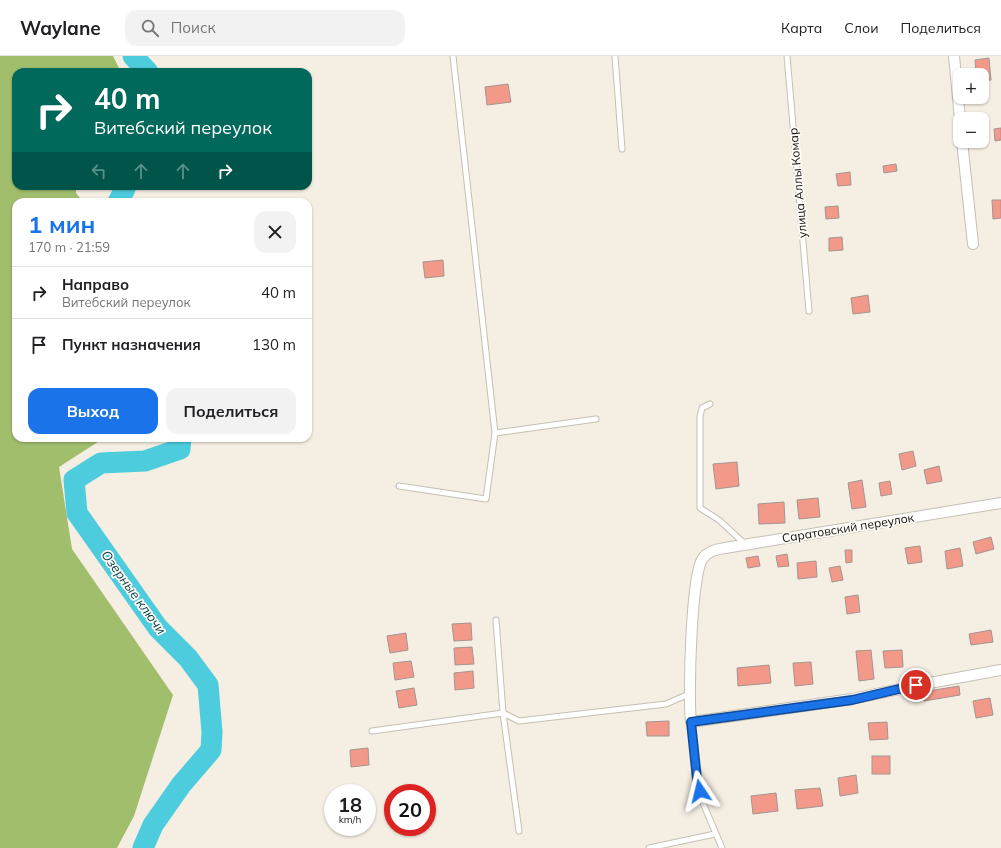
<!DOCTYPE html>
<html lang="ru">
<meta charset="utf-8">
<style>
:root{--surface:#fff;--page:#f2f2f2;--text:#202124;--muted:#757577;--line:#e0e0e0;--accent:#1a73e8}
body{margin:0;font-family:Mulish,sans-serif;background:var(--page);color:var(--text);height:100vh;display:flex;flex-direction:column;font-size:15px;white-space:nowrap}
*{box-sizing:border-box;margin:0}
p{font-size:13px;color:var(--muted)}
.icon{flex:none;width:22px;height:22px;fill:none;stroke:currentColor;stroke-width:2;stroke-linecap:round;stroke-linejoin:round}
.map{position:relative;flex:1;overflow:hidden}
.details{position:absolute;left:12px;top:142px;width:300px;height:244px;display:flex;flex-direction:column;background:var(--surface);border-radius:12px;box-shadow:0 1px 3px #0004}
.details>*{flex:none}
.banner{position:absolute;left:12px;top:12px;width:300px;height:122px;border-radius:12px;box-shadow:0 1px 3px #0004;background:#00695c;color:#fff;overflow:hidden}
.buttons{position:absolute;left:953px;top:12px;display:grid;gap:8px}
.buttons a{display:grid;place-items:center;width:36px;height:36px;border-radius:8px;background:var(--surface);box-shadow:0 1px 3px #0004;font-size:20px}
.speed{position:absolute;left:324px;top:728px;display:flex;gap:8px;font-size:20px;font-weight:700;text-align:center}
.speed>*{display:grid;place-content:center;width:52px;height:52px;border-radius:50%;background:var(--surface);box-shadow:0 1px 3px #0004;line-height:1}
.speed small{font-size:10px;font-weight:400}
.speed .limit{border:6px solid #d22;background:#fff;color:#111}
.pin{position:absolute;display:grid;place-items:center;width:34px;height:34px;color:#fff;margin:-17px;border:2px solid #fff;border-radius:50%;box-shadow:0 1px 4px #0007}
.me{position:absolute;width:44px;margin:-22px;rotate:350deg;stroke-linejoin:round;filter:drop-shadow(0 0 3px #0008)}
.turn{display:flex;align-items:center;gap:14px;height:84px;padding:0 16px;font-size:18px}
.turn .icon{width:52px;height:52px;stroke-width:2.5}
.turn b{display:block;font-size:28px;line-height:34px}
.lanes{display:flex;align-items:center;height:38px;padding:0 16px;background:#0003;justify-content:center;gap:20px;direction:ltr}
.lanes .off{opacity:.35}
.round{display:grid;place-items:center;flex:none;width:42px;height:42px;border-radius:12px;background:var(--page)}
.overview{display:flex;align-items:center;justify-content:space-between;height:68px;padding:0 16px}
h1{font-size:24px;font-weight:700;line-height:30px;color:var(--accent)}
.cta{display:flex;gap:8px;margin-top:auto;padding:8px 16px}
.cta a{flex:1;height:46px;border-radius:12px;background:var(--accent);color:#fff;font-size:16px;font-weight:700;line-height:46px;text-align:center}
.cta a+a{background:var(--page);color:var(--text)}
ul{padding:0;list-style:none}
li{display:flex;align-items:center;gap:12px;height:52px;padding:0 16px;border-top:1px solid var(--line)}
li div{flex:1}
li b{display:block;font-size:15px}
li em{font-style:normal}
header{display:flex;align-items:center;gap:24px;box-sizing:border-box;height:56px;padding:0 20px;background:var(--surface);border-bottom:1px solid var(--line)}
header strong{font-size:19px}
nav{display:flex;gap:22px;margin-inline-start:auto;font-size:14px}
.search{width:280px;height:36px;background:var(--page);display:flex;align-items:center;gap:10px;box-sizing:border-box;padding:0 14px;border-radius:12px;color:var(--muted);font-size:15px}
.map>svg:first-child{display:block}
.forest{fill:#a1be6d}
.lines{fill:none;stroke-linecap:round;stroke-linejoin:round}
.river{stroke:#4dccde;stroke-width:21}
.building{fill:#f39989;stroke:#a39593}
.lane-casing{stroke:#c6c0b4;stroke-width:7}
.street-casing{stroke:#c6c0b4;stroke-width:12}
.lane{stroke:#fff;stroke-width:5}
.street{stroke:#fff;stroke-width:10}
.route-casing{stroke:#114b97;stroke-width:10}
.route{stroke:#1a73e8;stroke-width:7}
.labels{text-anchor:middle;stroke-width:3.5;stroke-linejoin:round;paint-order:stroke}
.street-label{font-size:12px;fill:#110f0b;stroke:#fffcf7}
.water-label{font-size:13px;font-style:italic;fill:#054149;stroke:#fffcf7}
</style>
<header>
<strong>Waylane</strong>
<div class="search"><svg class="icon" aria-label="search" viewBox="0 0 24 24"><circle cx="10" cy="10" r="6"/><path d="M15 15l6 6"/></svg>Поиск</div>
<nav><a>Карта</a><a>Слои</a><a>Поделиться</a></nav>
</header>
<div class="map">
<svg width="1001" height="792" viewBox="0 0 1001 792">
<rect width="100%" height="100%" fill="#f5eee2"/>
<path class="forest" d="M0,0H113L121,16H16V130H76V137L83,146H16V382H104L59,411L72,493L173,639L134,760L117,792H0Z"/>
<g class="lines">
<g class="river">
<path d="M133,0L148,16"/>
<path d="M118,146L125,133L124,130"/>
<path d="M143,792L153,769L181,729L211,694L212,676L208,629L188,602L158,572L77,457L74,424L101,407L145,405L180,393L181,382"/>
</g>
</g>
<g class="building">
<path d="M989,2L991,24L982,25V19H976L975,4Z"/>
<path d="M508,28L511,46L487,49L485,31Z"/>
<path d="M1001,72V84L995,85L994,73Z"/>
<path d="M896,108L897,115L884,117L883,110Z"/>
<path d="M850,116L851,129L838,130L836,118Z"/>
<path d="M992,144H1001V162L993,163Z"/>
<path d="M838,150L839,162L826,163L825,151Z"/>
<path d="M842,181L843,194L829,195V182Z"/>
<path d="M443,204L444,220L425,222L423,206Z"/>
<path d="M868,239L870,256L853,258L851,242Z"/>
<path d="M913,395L916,410L902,414L899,398Z"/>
<path d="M737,406L739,430L716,433L713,408Z"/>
<path d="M939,410L942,425L927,428L924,414Z"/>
<path d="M862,424L866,451L852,453L848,427Z"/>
<path d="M890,425L892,438L881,440L879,427Z"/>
<path d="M818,442L820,461L799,463L797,444Z"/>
<path d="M784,446L785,467L759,468L758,448Z"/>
<path d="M991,481L994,493L976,498L973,486Z"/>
<path d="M920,490L922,506L908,508L905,492Z"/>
<path d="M960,492L963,510L947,513L945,495Z"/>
<path d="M845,494H852V506L846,507Z"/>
<path d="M787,498L789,510L778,511L776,500Z"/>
<path d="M758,500L760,510L748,512L746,502Z"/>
<path d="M816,505L817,521L798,523L797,507Z"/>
<path d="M840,510L843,524L832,526L829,512Z"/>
<path d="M858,539L860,556L847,558L845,541Z"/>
<path d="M471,567L472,584L454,585L452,568Z"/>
<path d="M991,574L993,586L971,589L969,578Z"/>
<path d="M406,577L408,594L390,597L387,580Z"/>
<path d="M472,591L474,608L455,609L454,592Z"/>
<path d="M871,594L874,623L859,625L856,595Z"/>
<path d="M902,594L903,611L885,612L883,595Z"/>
<path d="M411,605L414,621L395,624L393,607Z"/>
<path d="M811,606L813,628L795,630L793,607Z"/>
<path d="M769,609L771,627L738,630L737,612Z"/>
<path d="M473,615L474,632L455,634L454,617Z"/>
<path d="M959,630L960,639L924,645L922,636Z"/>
<path d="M414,632L417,649L399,652L396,635Z"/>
<path d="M990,642L993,659L976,662L973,645Z"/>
<path d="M669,665V680H647L646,666Z"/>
<path d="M887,666L888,683L870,684L868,667Z"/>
<path d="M368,692L369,709L351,711L350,694Z"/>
<rect x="872" y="700" width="18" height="18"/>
<path d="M856,719L858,737L840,740L838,722Z"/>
<path d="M820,732L823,750L797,753L795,734Z"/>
<path d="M776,737L778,755L753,758L751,740Z"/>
</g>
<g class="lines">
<defs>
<g id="lane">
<path d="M453,0L495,377"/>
<path d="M615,0L622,93"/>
<path d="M787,0L809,255"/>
<path d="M710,348L702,352L700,360V452L719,464L746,489"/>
<path d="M399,430L486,443L495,377L596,363"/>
<path d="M496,564L503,657L519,775"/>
<path d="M691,666L697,723L703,747L722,792"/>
<path d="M372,675L503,657L519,665L666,648L689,638"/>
<path d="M649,792L715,778"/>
</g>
<g id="street">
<path d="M954,0L960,63"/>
<path d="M962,85L973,188"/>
<path d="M1001,447L725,492C717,493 708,495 703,502C691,516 688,643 691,666L852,643L924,628L1001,614"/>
</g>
</defs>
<use href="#lane" class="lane-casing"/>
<use href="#street" class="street-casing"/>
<use href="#lane" class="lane"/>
<use href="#street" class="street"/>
</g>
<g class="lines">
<defs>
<path id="route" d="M700,735L697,723L691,666L852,644L916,629"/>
</defs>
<use href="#route" class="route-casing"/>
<use href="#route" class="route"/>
</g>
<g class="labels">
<g class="street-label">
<text transform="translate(798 127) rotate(-95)" y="4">улица Аллы Комар</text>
<text transform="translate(848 472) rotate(-9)" y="4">Саратовский переулок</text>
</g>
<g class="water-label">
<text transform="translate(134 536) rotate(54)" y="5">Озерные ключи</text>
</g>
</g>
</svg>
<div class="buttons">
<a>+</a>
<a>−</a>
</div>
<div class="speed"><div>18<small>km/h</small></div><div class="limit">20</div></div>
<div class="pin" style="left:916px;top:629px;background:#d93025"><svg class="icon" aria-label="arrive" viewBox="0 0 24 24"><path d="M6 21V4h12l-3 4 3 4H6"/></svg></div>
<svg class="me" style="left:700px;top:735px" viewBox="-20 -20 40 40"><path d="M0-17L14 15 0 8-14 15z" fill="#1a73e8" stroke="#fff" stroke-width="4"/></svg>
<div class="banner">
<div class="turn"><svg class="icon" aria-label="right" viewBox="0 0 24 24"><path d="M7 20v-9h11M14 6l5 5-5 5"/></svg><div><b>40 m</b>Витебский переулок</div></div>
<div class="lanes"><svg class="icon off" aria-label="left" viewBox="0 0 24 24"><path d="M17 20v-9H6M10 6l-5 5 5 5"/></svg><svg class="icon off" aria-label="ahead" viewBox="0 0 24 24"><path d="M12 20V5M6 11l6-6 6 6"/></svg><svg class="icon off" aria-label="ahead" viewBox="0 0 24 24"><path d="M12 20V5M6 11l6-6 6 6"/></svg><svg class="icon" aria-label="right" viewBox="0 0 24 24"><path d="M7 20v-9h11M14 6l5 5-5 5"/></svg></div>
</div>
<section class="details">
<div class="overview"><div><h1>1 мин</h1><p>170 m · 21:59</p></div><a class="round"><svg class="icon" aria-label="close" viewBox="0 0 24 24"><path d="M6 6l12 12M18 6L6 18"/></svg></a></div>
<ul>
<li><svg class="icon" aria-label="right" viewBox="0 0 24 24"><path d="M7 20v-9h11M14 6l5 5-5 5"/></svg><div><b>Направо</b><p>Витебский переулок</p></div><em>40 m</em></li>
<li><svg class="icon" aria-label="arrive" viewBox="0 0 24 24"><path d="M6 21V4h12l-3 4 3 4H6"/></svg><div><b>Пункт назначения</b></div><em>130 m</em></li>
</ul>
<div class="cta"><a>Выход</a><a>Поделиться</a></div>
</section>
</div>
